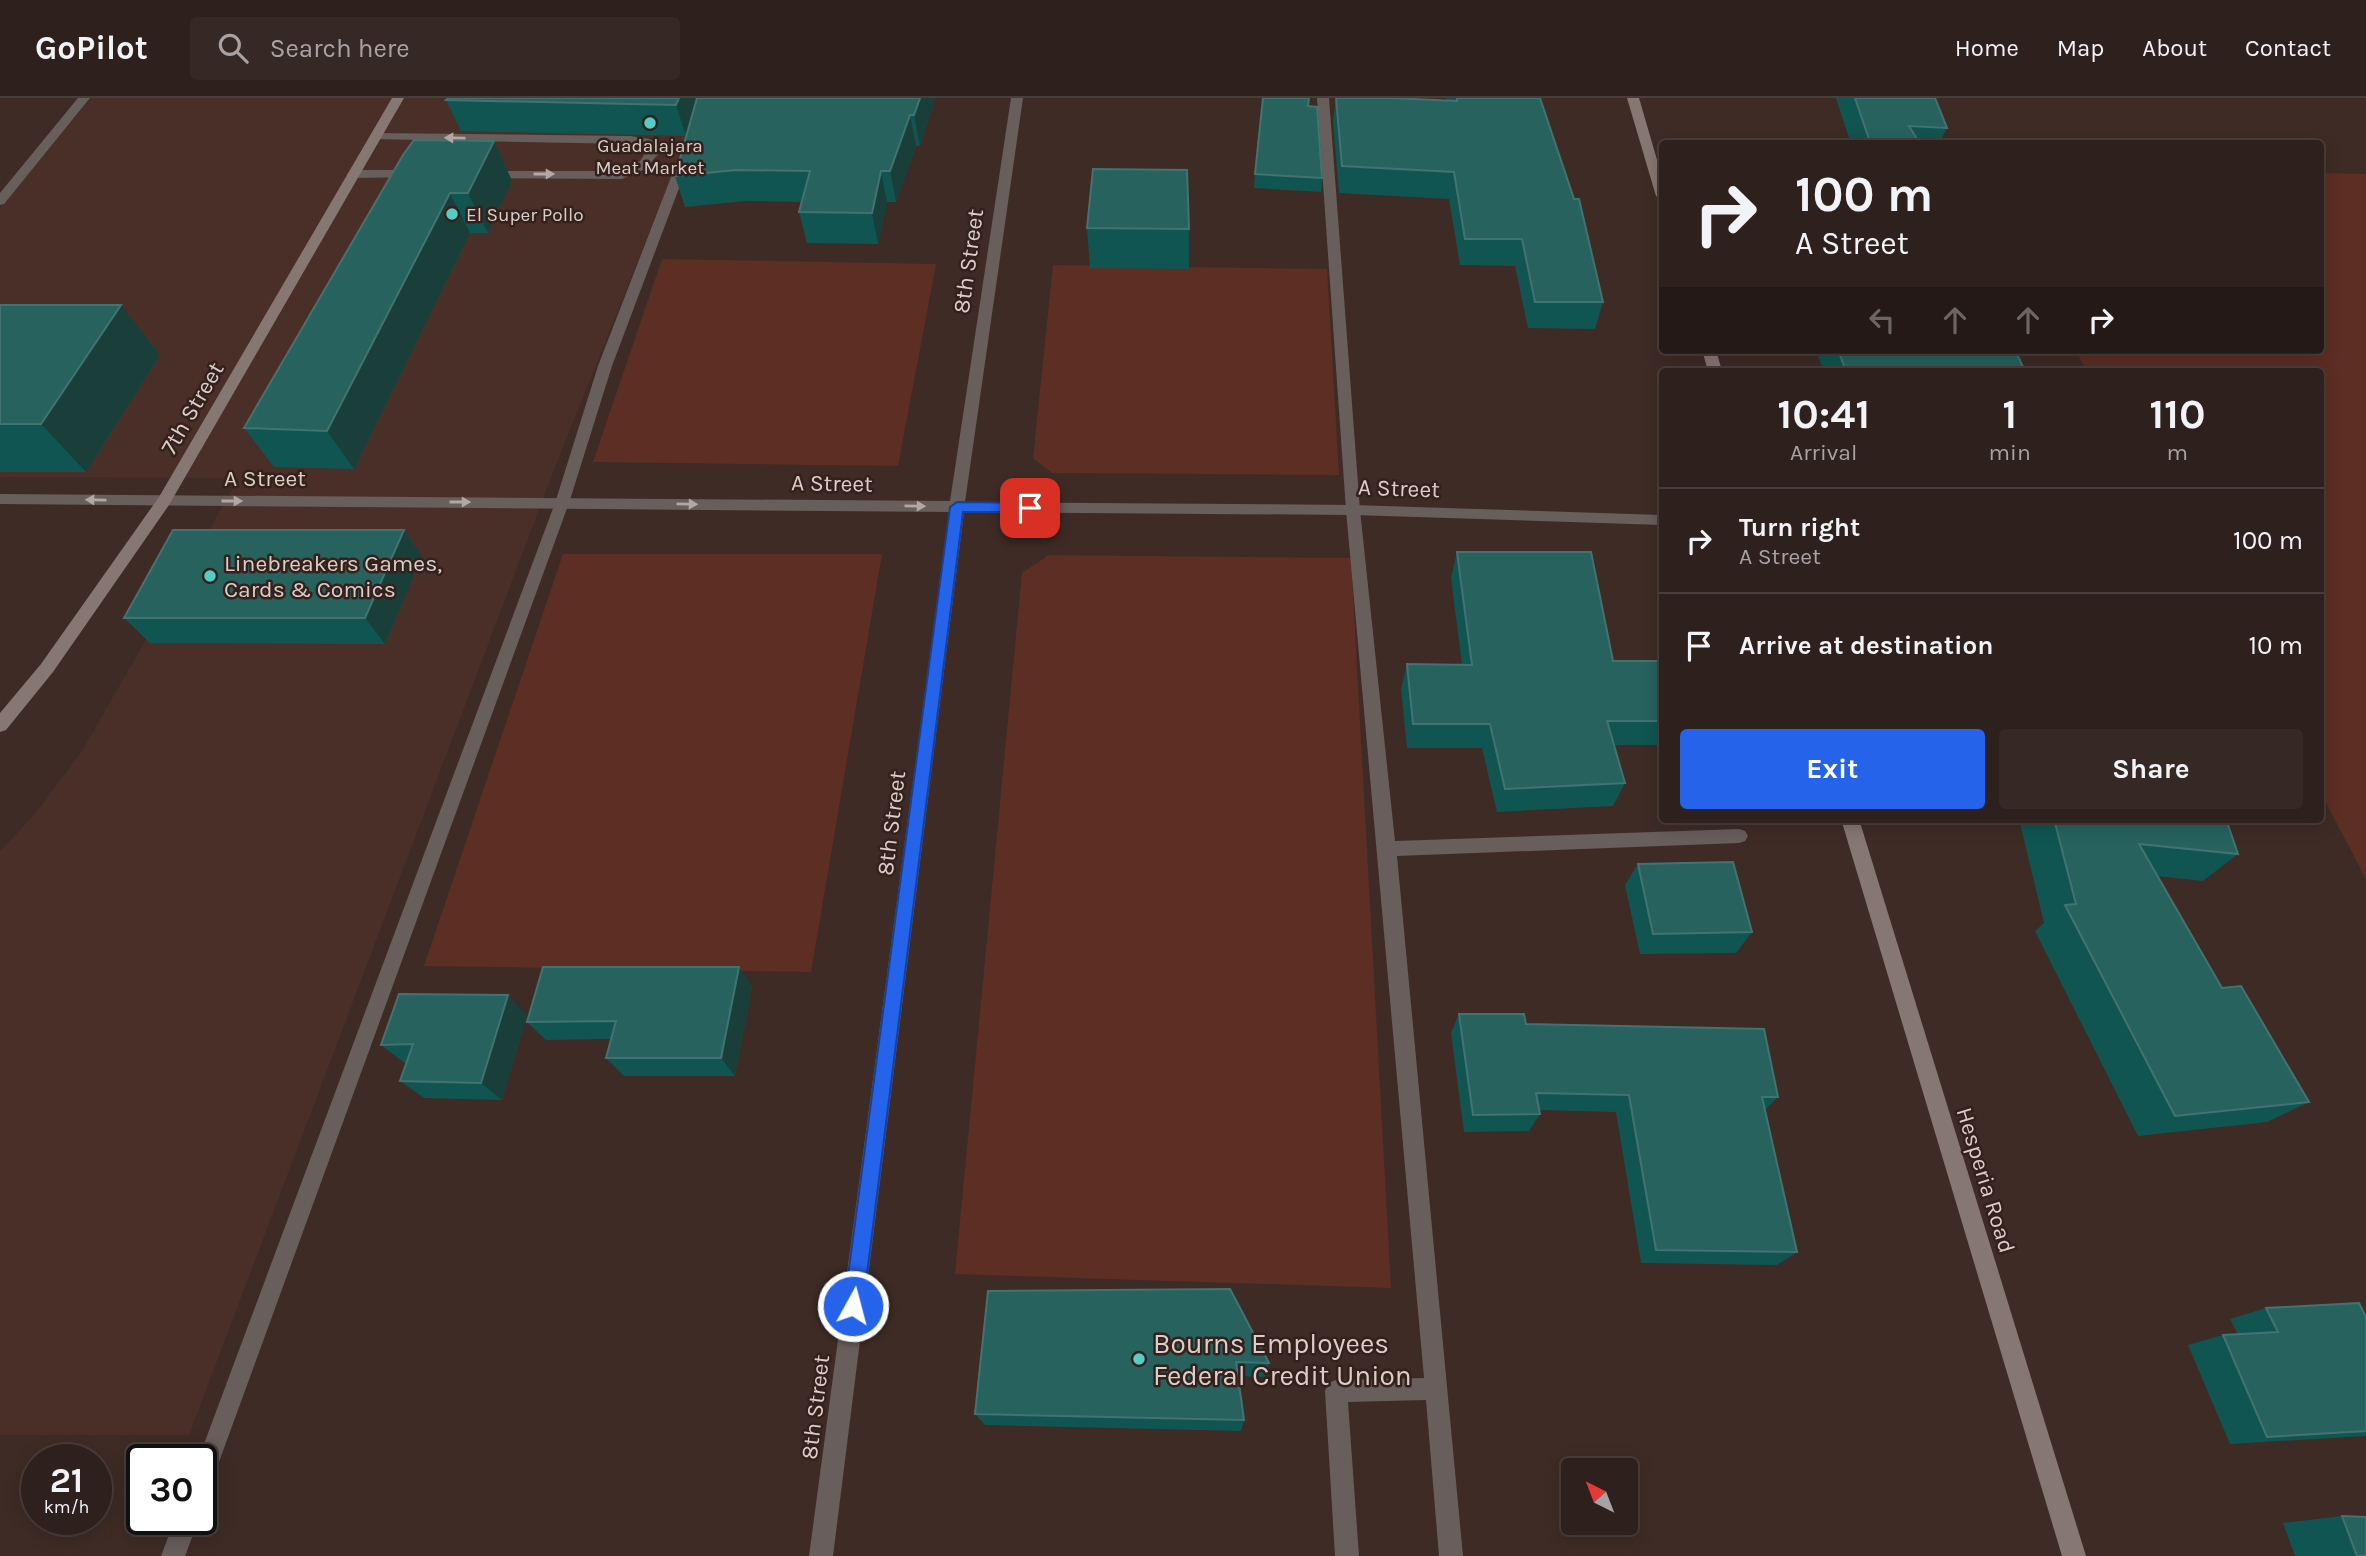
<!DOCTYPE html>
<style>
:root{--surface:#2e201c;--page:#362825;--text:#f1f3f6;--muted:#a7a3a3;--line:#493e3b;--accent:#2563eb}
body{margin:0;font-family:Karla,sans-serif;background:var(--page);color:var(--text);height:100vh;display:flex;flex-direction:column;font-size:26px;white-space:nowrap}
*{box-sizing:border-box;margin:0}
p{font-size:23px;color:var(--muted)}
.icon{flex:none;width:38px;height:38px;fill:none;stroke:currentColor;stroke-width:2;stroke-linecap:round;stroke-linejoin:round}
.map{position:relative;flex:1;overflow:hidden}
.panel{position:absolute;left:1659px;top:270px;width:665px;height:455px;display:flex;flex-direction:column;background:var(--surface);border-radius:7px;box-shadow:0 4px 18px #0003,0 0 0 2px var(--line)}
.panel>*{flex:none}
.banner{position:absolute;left:1659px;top:42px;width:665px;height:214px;border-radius:7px;box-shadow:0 4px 18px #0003,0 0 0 2px var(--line);background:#2e201c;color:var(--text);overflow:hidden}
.needle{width:46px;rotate:318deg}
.buttons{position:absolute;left:1561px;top:1360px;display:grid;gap:14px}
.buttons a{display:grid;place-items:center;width:77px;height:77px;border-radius:7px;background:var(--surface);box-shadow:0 4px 18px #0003,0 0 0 2px var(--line);font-size:35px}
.speed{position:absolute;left:21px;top:1346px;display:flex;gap:14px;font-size:35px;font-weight:700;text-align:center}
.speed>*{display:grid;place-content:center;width:91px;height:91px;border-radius:50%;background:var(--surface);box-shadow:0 4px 18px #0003,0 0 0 2px var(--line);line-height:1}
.speed small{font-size:18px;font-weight:400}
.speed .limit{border:4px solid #111;border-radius:10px;background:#fff;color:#111}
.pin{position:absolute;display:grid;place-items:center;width:60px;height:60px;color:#fff;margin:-30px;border-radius:14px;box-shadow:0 4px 10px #0006}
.me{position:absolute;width:77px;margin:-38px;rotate:7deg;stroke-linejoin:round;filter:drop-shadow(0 0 5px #0008)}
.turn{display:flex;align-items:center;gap:24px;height:147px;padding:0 21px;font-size:32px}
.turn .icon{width:91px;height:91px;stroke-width:2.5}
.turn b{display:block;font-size:49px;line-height:60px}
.lanes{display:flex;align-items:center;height:66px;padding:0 21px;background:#0003;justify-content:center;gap:35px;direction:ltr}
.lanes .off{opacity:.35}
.eta{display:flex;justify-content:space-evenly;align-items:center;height:119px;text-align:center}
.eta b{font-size:42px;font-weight:700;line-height:49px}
.action{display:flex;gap:14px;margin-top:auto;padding:14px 21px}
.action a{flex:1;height:80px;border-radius:7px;background:var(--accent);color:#fff;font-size:28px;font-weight:700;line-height:80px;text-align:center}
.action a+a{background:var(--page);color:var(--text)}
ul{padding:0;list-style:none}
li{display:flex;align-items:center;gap:21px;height:105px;padding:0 21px;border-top:2px solid var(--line)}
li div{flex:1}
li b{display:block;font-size:26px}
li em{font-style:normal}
header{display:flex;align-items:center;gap:42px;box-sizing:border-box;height:98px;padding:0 35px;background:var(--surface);border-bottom:2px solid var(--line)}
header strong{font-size:33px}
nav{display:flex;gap:38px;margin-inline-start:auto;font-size:24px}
.search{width:490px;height:63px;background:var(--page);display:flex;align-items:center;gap:18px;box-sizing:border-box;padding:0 24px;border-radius:7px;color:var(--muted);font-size:26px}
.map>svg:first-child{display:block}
.built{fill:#4a2f29}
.green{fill:#5d2e23}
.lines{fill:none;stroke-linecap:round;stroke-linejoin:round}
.lane{fill:#685e5b;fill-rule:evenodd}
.street{fill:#685e5b;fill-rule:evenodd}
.secondary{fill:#877773;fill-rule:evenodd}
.wall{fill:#115552}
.shaded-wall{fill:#1a3f3b}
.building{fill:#27625f;stroke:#437370;stroke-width:2}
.oneway{fill:#b3a7a3}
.route{fill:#2563eb;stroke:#184099;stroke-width:2}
.poi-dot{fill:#54cdc6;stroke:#34211c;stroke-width:2.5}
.labels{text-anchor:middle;stroke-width:5;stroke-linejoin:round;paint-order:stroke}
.far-poi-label{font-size:19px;fill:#dbceca;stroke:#34211c}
.street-label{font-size:23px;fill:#dbceca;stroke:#34211c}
.poi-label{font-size:23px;fill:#dbceca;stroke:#34211c;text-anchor:start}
.near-poi-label{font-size:28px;fill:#dbceca;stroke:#34211c;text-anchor:start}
</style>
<header>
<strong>GoPilot</strong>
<div class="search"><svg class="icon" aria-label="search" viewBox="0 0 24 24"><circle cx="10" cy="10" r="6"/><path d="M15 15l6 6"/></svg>Search here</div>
<nav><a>Home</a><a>Map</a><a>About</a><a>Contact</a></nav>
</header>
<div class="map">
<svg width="2366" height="1458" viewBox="0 0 2366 1458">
<rect width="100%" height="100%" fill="#3e2b26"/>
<path class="built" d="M91,0H703L557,364L189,1337H0V754L37,713L82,653L239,380L0,379V109Z"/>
<g class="green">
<path d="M2321,75L2366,76V781L2321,695L2320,273H2087L2075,252H2320Z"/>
<path d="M662,161L936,166L898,368L593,364Z"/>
<path d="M1053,167L1327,171L1339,377L1052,375L1033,360Z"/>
<path d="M563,456H882L811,874L424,868Z"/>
<path d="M1049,457L1351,460L1391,1190L955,1176L1022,475Z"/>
</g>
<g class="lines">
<g class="lane">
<path d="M78,0H90L4,106L0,107V95Z"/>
<path d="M1317,0H1329L1360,412L1395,743L1739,731L1745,733L1748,738L1745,743L1739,745L1397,758L1463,1458H1439L1426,1302L1348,1304L1359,1458H1335L1325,1293L1328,1285L1336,1282L1424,1280L1346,412Z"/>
<path d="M375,35L630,38L649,41L658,46L660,54L645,71L622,81L486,80L480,76L482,73H621L640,63L648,51L630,46L371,41V37Z"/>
<path d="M684,57L690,61L612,268L569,405L212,1383L209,1391L201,1394V1362H198L555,405L598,268L678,61Z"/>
<path d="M416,72L422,76L420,79L353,80L347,76L353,72Z"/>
<path d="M175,1421H199L185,1458H161Z"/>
</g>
<path class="street" d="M1011,0H1023L965,404L1353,407L1662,417V427L1353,417L964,414L833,1458H809L949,414L0,406V396L950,403Z"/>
<g class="secondary">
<path d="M392,0H404L169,407L53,574L6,632L0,634V615L41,566L159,399Z"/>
<path d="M1627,0H1639L1662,79V102L1656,98Z"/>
<path d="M1702,252H1716L1722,273H1708Z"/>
<path d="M1841,721H1859L2086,1458H2062Z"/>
</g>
</g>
<g class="wall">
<path d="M448,0H935L920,48H916L896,104H887L878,146L807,145L799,114L802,104L745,103L685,109L675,78L686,38L461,33L446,2Z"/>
<path d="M1336,0L1447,3L1446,0H1540L1603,204L1595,231L1528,230L1515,168L1460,167L1449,101L1339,95L1333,24Z"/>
<path d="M1836,0H1935L1947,30L1939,46H1851Z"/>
<path d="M494,43L512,83L488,135H470L354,371L274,369L244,330Z"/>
<path d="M1255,76L1322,80L1321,94L1254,90Z"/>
<path d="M1087,130L1189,131V171L1090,170Z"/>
<path d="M0,207L160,257L86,374H0Z"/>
<path d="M1821,252H2015L2025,273H1824L1818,258Z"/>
<path d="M404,432L422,458L385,546L150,545L124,520Z"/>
<path d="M1457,454L1613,563H1662V647H1614L1625,685L1613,708L1497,714L1482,650H1407L1401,591L1407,566L1462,567L1451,480Z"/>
<path d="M2019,721H2226L2238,756L2203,783L2157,778L2222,890L2309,1004L2267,1024L2138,1038L2035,833L2044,825Z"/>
<path d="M1638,766L1752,834L1736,855L1640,856L1625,787Z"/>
<path d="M752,888L735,978H624L606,960L611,941L546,942L527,924Z"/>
<path d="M1459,916L1526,926L1778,999L1765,1012L1797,1154L1777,1167L1641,1165L1616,1014L1539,1012L1540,1016L1529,1033L1464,1034L1451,935Z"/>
<path d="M527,917L502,1002L424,1000L400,983L406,965H405L381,947Z"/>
<path d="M988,1193L1269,1265L1265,1279L1238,1278L1244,1322L1241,1333L985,1327L975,1316Z"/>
<path d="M2266,1210L2366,1219V1338L2230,1346L2188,1247L2223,1237L2238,1236L2230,1221Z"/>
<path d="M2342,1418L2366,1458H2295L2283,1425Z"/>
</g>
<g class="shaded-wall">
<path d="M679,0H702L686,38L676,7Z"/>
<path d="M920,0H935L920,48L914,17Z"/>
<path d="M910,17L916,48L896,104L890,73Z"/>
<path d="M494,43L512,83L488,135L468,95Z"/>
<path d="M881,73L887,104L878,146L872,115Z"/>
<path d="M450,95L470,135L354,371L327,333Z"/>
<path d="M121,207L160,257L86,374L41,326Z"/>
<path d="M404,432L422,458L385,546L365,520Z"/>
<path d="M739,869L752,888L735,978L721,960Z"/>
<path d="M508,897L527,917L502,1002L481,985Z"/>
</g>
<g class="building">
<path d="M448,0H679L676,7L446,2Z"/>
<path d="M697,0H920L914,17H910L890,73H881L872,115L799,114L810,73L736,72L675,78Z"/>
<path d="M1263,0H1309L1308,8L1317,9L1322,80L1255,76Z"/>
<path d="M1336,0H1392L1457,3V0H1540L1574,101H1579L1603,204H1535L1522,141H1465L1454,74L1342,68Z"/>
<path d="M1855,0H1935L1947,30L1909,28L1920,46H1855L1870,44Z"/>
<path d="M414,42L494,43L468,95H450L327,333L244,330L403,57Z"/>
<path d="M1093,71L1187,72L1189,131L1087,130Z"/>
<path d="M0,207H121L41,326H0Z"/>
<path d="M1838,252H2015L2025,273H1846Z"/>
<path d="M173,432H404L365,520H124Z"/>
<path d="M1457,454H1591L1613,563H1662V623H1607L1625,685L1505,691L1490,626H1413L1407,566L1472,567Z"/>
<path d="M2054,721H2226L2238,756L2139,746L2222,890L2241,888L2309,1004L2175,1018L2065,807L2076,806Z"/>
<path d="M1733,764L1752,834L1653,836L1638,766Z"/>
<path d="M543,869H739L721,960H606L616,923L527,924Z"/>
<path d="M399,896L508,897L481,985L400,983L413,946L381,947Z"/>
<path d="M1459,916H1524L1526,926L1764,931L1778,999H1762L1797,1154L1656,1152L1629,997L1536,995L1540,1016L1473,1017Z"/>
<path d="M1230,1191L1269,1265L1236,1264L1244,1322L975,1316L988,1193Z"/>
<path d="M2359,1205L2366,1219V1333L2267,1339L2223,1237L2278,1234L2266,1210Z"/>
<path d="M2342,1418L2366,1419V1458H2357Z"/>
</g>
<defs><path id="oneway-solid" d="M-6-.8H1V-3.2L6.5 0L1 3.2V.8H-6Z" transform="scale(1.75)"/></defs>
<g class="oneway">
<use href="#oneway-solid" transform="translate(455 40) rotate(-179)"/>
<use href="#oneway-solid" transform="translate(544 76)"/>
<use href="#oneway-solid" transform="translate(96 402) rotate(-179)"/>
<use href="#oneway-solid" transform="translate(232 403)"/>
<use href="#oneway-solid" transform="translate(460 404)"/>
<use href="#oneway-solid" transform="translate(687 406) rotate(1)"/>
<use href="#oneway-solid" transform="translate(915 408) rotate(1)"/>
</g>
<path class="route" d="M957,404L1030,405L1037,410L1030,414H963L863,1208L860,1214L853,1217L846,1214L844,1208L950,409Z"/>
<g class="poi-dot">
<circle cx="650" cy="25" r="7"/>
<circle cx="452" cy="116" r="7"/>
<circle cx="210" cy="478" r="7"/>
<circle cx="1139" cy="1261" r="7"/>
</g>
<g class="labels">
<g class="far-poi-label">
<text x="650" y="54">Guadalajara<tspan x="650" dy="22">Meat Market</tspan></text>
<text x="466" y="123" text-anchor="start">El Super Pollo</text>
</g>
<g class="street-label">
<text transform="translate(968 163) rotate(-82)" y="8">8th Street</text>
<text transform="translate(192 310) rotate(-60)" y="8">7th Street</text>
<text x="265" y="388">A Street</text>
<text transform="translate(832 385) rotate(1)" y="8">A Street</text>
<text transform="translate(1399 390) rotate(2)" y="8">A Street</text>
<text transform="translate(891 725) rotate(-83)" y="8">8th Street</text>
<text transform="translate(1986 1082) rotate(73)" y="8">Hesperia Road</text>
<text transform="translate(815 1309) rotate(-83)" y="8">8th Street</text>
</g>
<g class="poi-label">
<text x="224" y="473">Linebreakers Games,<tspan x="224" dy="26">Cards &amp; Comics</tspan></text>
</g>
<g class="near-poi-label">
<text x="1153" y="1255">Bourns Employees<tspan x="1153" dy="32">Federal Credit Union</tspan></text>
</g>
</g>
</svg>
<div class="buttons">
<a><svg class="needle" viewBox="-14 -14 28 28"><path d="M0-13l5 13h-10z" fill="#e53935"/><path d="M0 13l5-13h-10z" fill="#a7a3a3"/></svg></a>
</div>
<div class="speed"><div>21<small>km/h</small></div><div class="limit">30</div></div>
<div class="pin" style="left:1030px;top:410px;background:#d93025"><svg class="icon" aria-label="arrive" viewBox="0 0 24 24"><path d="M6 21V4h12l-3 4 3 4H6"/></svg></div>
<svg class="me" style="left:853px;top:1208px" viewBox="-20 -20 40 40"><circle r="17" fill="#2563eb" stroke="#fff" stroke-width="3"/><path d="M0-11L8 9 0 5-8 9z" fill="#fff"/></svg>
<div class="banner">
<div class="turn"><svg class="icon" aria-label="right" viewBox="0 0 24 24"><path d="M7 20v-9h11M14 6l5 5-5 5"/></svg><div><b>100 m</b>A Street</div></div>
<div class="lanes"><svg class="icon off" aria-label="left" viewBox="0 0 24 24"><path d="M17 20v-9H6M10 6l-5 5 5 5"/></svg><svg class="icon off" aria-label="ahead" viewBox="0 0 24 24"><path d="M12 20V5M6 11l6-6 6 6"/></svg><svg class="icon off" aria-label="ahead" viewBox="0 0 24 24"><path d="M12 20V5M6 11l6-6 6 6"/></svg><svg class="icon" aria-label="right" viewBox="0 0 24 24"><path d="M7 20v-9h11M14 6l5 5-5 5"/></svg></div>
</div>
<section class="panel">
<div class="eta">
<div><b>10:41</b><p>Arrival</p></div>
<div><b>1</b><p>min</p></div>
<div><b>110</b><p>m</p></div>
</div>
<ul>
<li><svg class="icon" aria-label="right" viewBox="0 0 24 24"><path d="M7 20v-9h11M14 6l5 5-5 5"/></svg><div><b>Turn right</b><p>A Street</p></div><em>100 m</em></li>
<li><svg class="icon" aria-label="arrive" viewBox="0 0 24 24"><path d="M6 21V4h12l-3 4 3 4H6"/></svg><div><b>Arrive at destination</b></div><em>10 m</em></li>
</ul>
<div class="action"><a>Exit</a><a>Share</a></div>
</section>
</div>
